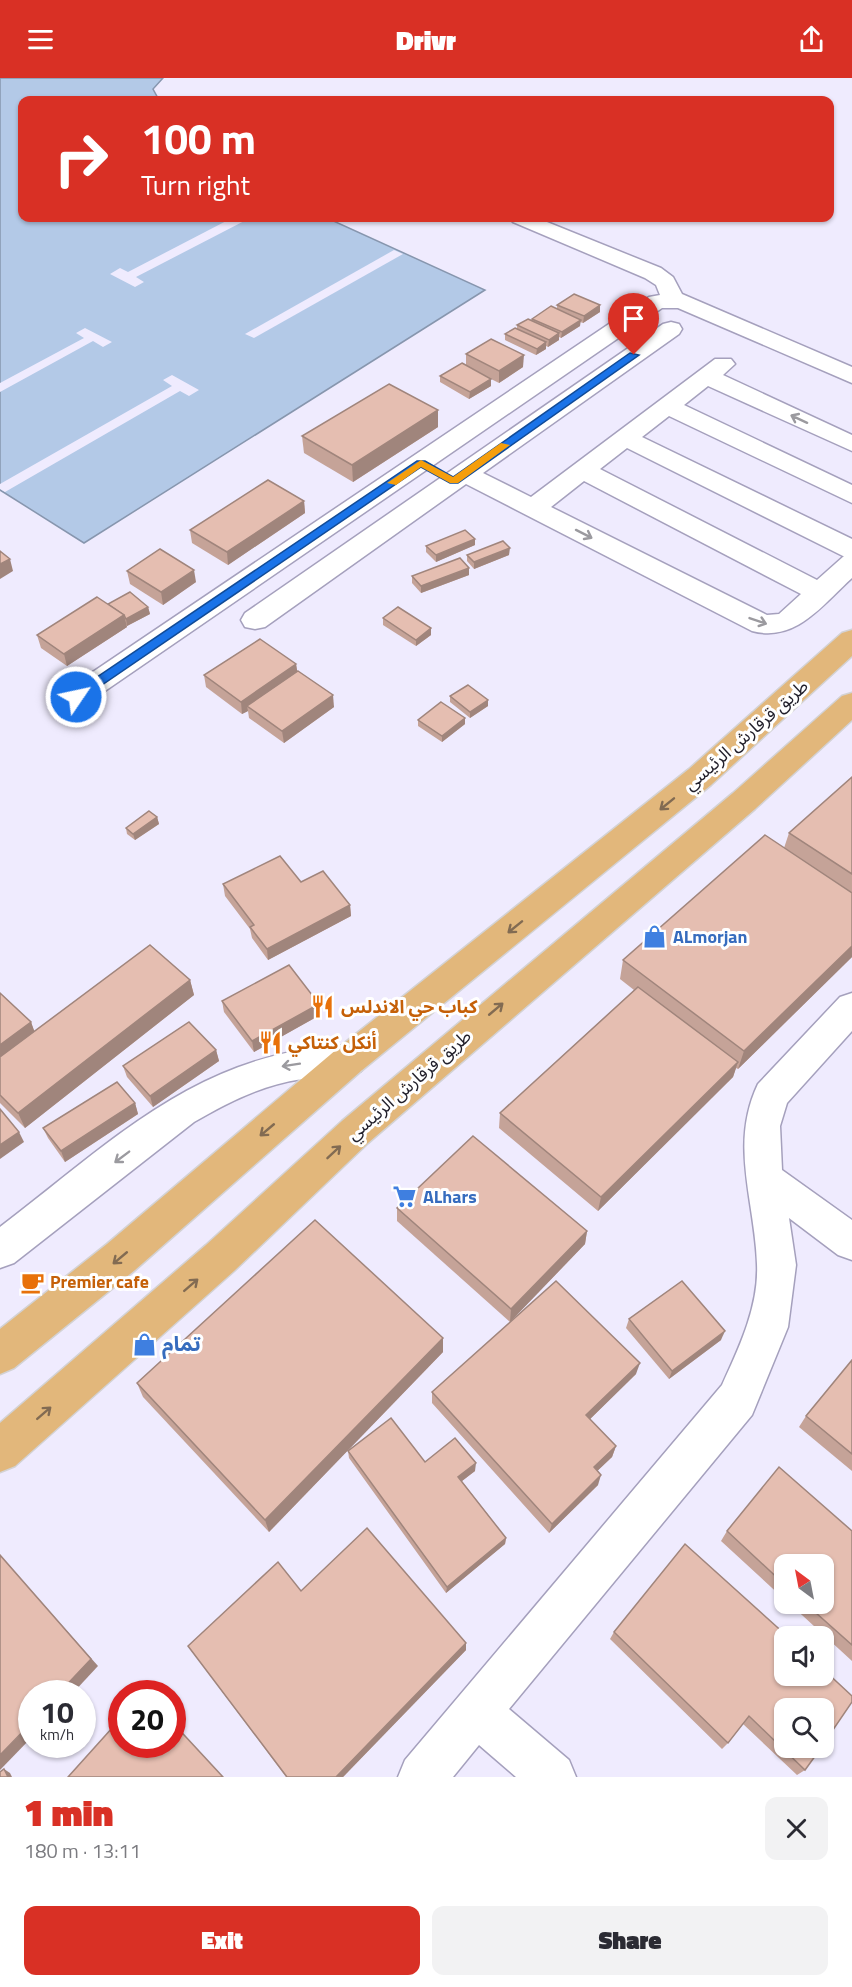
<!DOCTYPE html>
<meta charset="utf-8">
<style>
:root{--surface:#fff;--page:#f2f2f3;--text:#2b2b33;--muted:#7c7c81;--accent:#d93025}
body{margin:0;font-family:"Titillium Web","Noto Sans Arabic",sans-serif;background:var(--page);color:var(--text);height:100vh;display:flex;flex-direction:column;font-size:22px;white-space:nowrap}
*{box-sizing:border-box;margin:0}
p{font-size:20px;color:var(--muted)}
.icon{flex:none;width:33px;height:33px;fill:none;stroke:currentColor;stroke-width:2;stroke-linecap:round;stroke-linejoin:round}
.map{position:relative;height:1699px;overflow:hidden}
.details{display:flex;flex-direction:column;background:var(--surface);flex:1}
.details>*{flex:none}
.hud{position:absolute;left:18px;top:18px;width:816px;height:126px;border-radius:12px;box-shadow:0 2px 4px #0004;background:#d93025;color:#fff;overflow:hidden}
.needle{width:39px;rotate:328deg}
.buttons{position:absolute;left:774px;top:1476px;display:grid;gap:12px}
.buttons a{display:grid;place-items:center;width:60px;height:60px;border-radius:12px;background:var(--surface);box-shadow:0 2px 4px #0004;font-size:30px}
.speed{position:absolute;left:18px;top:1602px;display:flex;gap:12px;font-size:30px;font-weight:700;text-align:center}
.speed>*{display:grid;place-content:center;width:78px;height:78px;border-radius:50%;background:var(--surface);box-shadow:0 2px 4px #0004;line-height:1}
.speed small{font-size:15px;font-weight:400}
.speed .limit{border:9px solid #d22;background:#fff;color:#111}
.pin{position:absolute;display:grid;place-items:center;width:51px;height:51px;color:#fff;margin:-62px -26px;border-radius:50% 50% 50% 0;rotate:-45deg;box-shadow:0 0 6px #0007}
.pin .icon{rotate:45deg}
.me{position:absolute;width:66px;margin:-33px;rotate:56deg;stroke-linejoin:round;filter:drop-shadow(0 0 4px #0008)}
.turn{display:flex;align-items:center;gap:21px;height:126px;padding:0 24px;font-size:27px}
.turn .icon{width:78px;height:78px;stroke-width:2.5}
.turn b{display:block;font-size:42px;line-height:51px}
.round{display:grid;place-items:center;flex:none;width:63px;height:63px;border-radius:12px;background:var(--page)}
.headline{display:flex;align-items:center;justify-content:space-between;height:102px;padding:0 24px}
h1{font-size:36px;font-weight:800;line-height:45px;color:var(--accent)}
.button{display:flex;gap:12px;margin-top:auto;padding:12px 24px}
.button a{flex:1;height:69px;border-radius:12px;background:var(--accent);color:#fff;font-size:24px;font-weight:800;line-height:69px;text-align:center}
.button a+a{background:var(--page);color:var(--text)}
header{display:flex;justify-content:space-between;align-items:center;height:78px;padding:0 24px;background:var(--accent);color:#fff;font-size:27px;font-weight:800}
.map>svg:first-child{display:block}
.water{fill:#b3c9e7;stroke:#8796ae;stroke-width:1.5}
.pier{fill:#efebfe}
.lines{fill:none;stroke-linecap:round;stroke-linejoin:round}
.minor-casing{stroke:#a5a0bd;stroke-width:3}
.major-casing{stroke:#d3d2d4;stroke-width:3}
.minor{fill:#fff;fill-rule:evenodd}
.major{fill:#e2b77b;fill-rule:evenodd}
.wall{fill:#c5a398}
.shaded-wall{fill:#a0857c}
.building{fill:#e5beb1;stroke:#a0857c;stroke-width:1.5}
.oneway{stroke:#9b9a9f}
.oneway2{stroke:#826b52}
.route{fill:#1a73e8;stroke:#114b97;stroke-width:1.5}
.slow{fill:#f59e0b}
.labels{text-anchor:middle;stroke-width:6;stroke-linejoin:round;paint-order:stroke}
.street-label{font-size:18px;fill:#211f2a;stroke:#fff}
.shop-label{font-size:18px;font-weight:bold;fill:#366cbe;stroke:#fff;text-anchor:start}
.food-label{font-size:18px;font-weight:bold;fill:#c56008;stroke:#fff;text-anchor:start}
.near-shop-label{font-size:21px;font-weight:bold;fill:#366cbe;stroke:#fff;text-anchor:start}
</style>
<header><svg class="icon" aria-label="menu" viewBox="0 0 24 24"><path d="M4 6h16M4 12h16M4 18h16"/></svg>Drivr<svg class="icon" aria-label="share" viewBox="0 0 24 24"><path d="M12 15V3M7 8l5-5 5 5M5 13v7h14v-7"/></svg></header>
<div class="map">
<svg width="852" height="1699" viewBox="0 0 852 1699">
<rect width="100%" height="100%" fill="#efebfe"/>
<path class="water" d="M0,0H163L153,11L159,22H22V140H327L485,212L84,465L0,412Z"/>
<g class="pier">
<path d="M232,140H250L136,199L144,204L135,209L110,196L120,190L128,194Z"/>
<path d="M394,172L403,176L254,260L245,256Z"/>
<path d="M85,250L112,264L103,269L93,263L0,314V305L84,260L76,255Z"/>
<path d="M172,297L199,312L189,318L180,313L5,414L0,411V406L172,308L163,302Z"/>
</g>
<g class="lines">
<defs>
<g id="minor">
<path d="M510,140H537L661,190L673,199L682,216L852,289V305L678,230H662L86,626L76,629L66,626L61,619L66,612L649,219L660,217L656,207L645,200L513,144Z"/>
<path d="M671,244L679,246L682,251L679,256L483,395L531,419L715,281H731L735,286L723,297L852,357V373L708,308L684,327L852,407V425L669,338L642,359L852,461V500C823,526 796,565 752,553L466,406L265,549L255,551L245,549L241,542L245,535L663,246ZM627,370L843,478H844L817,502L600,391ZM584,403L801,516L779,536L767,537L551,429Z"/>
<path d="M852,915V953L787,1025L780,1048L782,1092L852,1142V1182L838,1177L789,1140L796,1187L788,1249L752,1337L509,1631L569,1682L576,1699H516L479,1667L453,1699H398L405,1682L722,1307C739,1270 759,1228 757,1186C755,1123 729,1067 758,1006L840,919Z"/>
<path d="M349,967L361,971L367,982L361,993C342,999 322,998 302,1001C262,1007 228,1024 194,1044L14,1185L0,1190V1149C113,1063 199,973 349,967Z"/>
</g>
<g id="major">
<path d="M852,552V578L711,707L361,993L135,1192L14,1290L0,1296V1251L107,1166L337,971L689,691L842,555Z"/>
<path d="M852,615V642L755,731L368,1065L234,1193L15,1388L0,1394V1345L206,1167L342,1043L733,715L842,618Z"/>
</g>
</defs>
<use href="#minor" class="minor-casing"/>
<use href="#major" class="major-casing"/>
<use href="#minor" class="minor"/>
<use href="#major" class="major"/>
</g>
<g class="wall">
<path d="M557,227H600V234L583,245L580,244V248L561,260L559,259V262L548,269L546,268V271L536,277L505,262V256L517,250V247L532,243V241L557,231Z"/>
<path d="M466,276L523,289L499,305L491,301V308L469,321L440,304V298L466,287Z"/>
<path d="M438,332V349L353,404L304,375L302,358Z"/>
<path d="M304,423L305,435L228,487L192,465L190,452Z"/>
<path d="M475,461V467L436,484L426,474V468Z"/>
<path d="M467,477H509L474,491L467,483Z"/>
<path d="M127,493L196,504L163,527L130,506Z"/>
<path d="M469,497L421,515L412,505V498Z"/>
<path d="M108,526L148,529L150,536L127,548L126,547L127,549L67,588L41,570L37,557Z"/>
<path d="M383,540L431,557L416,568L383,547Z"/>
<path d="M296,586L297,593L334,629L284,665L249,640L248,633L242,636L206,609L204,597Z"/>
<path d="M450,618L488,628L470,640L450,624Z"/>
<path d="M418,642L465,646L442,664L418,648Z"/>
<path d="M852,699V879L738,991L736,990L733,999L598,1133L499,1050L500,1035L634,912L620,901L623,882L784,770L789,755Z"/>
<path d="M157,739L159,746L135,762L127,756L126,750Z"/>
<path d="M301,804L350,827L351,838L268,882L252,860L250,851L225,818L223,806Z"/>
<path d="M190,902L194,917L25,1050L0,1025V915L31,944L34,953Z"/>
<path d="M222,923L319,926L320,937L254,974L224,934Z"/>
<path d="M216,972L219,983L153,1029L127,999L123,988Z"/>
<path d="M135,1025L138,1036L65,1084L48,1060L43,1050Z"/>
<path d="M397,1130L587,1153L585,1166L510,1244L397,1143Z"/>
<path d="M629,1241L721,1262L669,1301L626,1250Z"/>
<path d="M443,1274L269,1454L143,1319L137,1305Z"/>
<path d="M852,1282V1393L799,1349L806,1338Z"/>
<path d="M636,1296L590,1341L616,1368L612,1379L597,1393L598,1407L549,1455L432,1325V1314Z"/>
<path d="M348,1373L425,1384L475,1393L462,1403L506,1460L505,1466L446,1515L349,1380Z"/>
<path d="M727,1453H852V1583L790,1526H824L784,1486V1521L721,1463Z"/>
<path d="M301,1513L466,1572L343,1699H286L188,1568Z"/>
<path d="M614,1554L852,1618L805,1692L797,1697L743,1646L728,1665L722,1671L610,1561Z"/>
</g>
<g class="shaded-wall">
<path d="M600,227V234L583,245L584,238Z"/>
<path d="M581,242L580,248L561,260L562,254Z"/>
<path d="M559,255V262L548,269L549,262Z"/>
<path d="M546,264V271L536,277L537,271Z"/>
<path d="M524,277L523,289L499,305V293Z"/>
<path d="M491,301V308L469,321L470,314Z"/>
<path d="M438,332V349L353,404L352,387Z"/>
<path d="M304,423L305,435L228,487L227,474Z"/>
<path d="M475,461V467L436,484V477Z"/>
<path d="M510,470L509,477L474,491V484Z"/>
<path d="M10,481L13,493L0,501V486Z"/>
<path d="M469,490V497L421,515V508Z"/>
<path d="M194,492L196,504L163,527L161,514Z"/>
<path d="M148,529L150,536L127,548L126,541Z"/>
<path d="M124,537L127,549L67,588L64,576Z"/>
<path d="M431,550V557L416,568V562Z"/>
<path d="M296,586L298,598L247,628L248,633L242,636L241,624Z"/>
<path d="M333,617L334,629L284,665L282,653Z"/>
<path d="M488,622V628L470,640V634Z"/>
<path d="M465,640V646L442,664V658Z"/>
<path d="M157,739L159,746L135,762L133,756Z"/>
<path d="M350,827L351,838L268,882L267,871Z"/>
<path d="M852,868V879L738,991L744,973Z"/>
<path d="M190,902L194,917L25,1050L18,1035Z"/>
<path d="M319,926L320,937L254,974L252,963Z"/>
<path d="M31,944L35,955L0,982V967Z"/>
<path d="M216,972L219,983L153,1029L150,1018Z"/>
<path d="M738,984L733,999L598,1133L601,1119Z"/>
<path d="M135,1025L138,1036L65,1084L61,1073Z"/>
<path d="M19,1054L24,1064L0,1081V1067Z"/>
<path d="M587,1153L585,1166L510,1244L511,1231Z"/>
<path d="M725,1253L721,1262L669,1301L672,1293Z"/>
<path d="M443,1260V1274L269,1454L265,1442Z"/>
<path d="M640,1285L636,1296L583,1348L586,1337Z"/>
<path d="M616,1368L612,1379L591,1399L594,1389Z"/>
<path d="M476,1385L475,1393L458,1406V1399Z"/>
<path d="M601,1397L598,1407L549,1455L552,1446Z"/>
<path d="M506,1460L505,1466L446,1515L447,1509Z"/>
<path d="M0,1477L98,1588L72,1616H58Z"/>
<path d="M466,1565V1572L343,1699H336Z"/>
<path d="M32,1644V1659L0,1692V1677Z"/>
<path d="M4,1691L10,1695L12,1699H8Z"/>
</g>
<g class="building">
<path d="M574,216L600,227L584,238L557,227Z"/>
<path d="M551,228L581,242L562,254L532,241Z"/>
<path d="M528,241L559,255L549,262L517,247Z"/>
<path d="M515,250L546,264L537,271L505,256Z"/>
<path d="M491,261L524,277L499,293L466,276Z"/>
<path d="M462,285L491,301L470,314L440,298Z"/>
<path d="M389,306L438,332L352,387L302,358Z"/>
<path d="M268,402L304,423L227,474L190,452Z"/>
<path d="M465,452L475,461L436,477L426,468Z"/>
<path d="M503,463L510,470L474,484L467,477Z"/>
<path d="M160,471L194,492L161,514L127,493Z"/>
<path d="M0,473L10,481L0,486Z"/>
<path d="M460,480L469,490L421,508L412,498Z"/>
<path d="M130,514L148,529L126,541L124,537L108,526Z"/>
<path d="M97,519L124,537L64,576L37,557Z"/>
<path d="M398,529L431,550L416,562L383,540Z"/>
<path d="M260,561L296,586L241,624L204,597Z"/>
<path d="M298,593L333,617L282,653L247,628Z"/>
<path d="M468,607L488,622L470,634L450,618Z"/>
<path d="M441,624L465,640L442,658L418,642Z"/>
<path d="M852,699V796L789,755Z"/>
<path d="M149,733L157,739L133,756L126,750Z"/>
<path d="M765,757L852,815V868L744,973L623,882Z"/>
<path d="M280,778L301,804L323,793L350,827L267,871L250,849L254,847L223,806Z"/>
<path d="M150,867L190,902L18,1035L0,1017V979Z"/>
<path d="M289,887L319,926L252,963L222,923Z"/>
<path d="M638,909L738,984L601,1119L500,1035Z"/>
<path d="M0,915L31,944L0,967Z"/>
<path d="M189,944L216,972L150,1018L123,988Z"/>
<path d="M117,1004L135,1025L61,1073L43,1050Z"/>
<path d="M0,1031L19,1054L0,1067Z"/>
<path d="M473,1058L587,1153L511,1231L397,1130Z"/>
<path d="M315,1142L443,1260L265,1442L137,1305Z"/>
<path d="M556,1203L640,1285L586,1337L616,1368L594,1389L601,1397L552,1446L432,1314Z"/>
<path d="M682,1203L725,1253L672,1293L629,1241Z"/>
<path d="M852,1282V1376L806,1338Z"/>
<path d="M391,1340L425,1384L455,1360L476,1385L458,1399L506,1460L447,1509L348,1373Z"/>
<path d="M779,1389L852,1453V1567L806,1526H824V1486H784V1506L727,1453Z"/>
<path d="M367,1450L466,1565L336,1699H287L188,1568L278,1484L301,1513Z"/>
<path d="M685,1466L787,1558H784V1598H824V1592L852,1618V1624L824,1665V1630H784V1670H821L805,1692L749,1638L728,1665L614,1554Z"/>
<path d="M0,1477L91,1581L58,1616H32V1644L0,1677Z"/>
<path d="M122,1639V1666H172V1644L223,1699H68Z"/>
<path d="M4,1691L8,1699H0V1694Z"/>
</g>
<defs><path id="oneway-shaft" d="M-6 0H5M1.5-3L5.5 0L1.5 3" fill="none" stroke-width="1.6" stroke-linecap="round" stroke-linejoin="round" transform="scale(1.5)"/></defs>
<g class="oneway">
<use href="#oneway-shaft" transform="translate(799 341) rotate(-155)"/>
<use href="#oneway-shaft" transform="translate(584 456) rotate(27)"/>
<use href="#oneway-shaft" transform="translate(758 543) rotate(19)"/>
<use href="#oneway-shaft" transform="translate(291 987) rotate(171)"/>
<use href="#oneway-shaft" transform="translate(122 1079) rotate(143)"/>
</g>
<g class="oneway2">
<use href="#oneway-shaft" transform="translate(667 726) rotate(141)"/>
<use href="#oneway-shaft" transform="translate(515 849) rotate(141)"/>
<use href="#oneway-shaft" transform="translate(496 931) rotate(-40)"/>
<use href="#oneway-shaft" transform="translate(267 1052) rotate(140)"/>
<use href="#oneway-shaft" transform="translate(334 1074) rotate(-43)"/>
<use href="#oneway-shaft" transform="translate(120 1180) rotate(140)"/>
<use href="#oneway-shaft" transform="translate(191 1207) rotate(-41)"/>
<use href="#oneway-shaft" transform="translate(44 1335) rotate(-41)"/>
</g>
<path class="route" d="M630,275L639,277L458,405H450L421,389L80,622H72V616L417,383H425L453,399Z"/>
<path class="slow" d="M501,365L510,367L458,405H450L421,389L396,407L387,405L421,382L453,399Z"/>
<defs>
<symbol id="shop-bare" viewBox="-9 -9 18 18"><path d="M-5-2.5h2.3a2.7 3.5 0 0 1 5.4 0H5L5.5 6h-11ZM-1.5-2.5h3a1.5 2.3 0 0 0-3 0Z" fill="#3f7fe0" stroke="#fff" stroke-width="2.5" paint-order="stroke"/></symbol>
<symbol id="restaurant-bare" viewBox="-9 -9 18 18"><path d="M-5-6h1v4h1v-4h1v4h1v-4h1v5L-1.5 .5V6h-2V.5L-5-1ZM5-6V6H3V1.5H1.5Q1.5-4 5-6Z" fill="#e8710a" stroke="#fff" stroke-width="2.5" paint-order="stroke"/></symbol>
<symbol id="supermarket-bare" viewBox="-9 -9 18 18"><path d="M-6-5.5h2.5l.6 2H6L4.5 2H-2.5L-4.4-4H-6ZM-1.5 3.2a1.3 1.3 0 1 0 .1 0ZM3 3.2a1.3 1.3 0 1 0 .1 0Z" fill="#3f7fe0" stroke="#fff" stroke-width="2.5" paint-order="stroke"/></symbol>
<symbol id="cafe-bare" viewBox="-9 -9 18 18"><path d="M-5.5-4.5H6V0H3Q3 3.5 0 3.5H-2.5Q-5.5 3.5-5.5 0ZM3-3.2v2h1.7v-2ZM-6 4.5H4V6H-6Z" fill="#e8710a" stroke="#fff" stroke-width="2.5" paint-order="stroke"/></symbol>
</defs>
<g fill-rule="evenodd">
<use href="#shop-bare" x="638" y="842" width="33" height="33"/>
<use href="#restaurant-bare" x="306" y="912" width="33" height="33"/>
<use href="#restaurant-bare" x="254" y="948" width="33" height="33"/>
<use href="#supermarket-bare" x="388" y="1102" width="33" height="33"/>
<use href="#cafe-bare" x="16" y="1188" width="33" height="33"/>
<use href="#shop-bare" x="128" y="1250" width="33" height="33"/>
</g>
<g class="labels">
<g class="street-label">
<text transform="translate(746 657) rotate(-41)" y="6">طريق قرقارش الرئيسي</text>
<text transform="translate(409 1007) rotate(-41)" y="6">طريق قرقارش الرئيسي</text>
</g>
<g class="shop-label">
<text x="673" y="865">ALmorjan</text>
<text x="423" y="1125">ALhars</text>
</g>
<g class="food-label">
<text x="341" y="935">كباب حي الاندلس</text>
<text x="288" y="971">أنكل كنتاكي</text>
<text x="50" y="1210">Premier cafe</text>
</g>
<g class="near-shop-label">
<text x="162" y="1273">تمام</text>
</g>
</g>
</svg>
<div class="buttons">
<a><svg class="needle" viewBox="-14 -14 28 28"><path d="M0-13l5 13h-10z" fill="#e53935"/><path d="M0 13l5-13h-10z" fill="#7c7c81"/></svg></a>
<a><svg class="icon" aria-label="sound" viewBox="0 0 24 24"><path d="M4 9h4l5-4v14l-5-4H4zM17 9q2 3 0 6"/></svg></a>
<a><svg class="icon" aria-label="search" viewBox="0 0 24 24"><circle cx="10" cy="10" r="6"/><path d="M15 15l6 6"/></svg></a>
</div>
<div class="speed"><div>10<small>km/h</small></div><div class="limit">20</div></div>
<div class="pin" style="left:634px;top:277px;background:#d93025"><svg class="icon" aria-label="arrive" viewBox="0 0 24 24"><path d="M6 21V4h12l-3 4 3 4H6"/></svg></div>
<svg class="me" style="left:76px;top:619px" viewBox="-20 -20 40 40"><circle r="17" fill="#1a73e8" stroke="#fff" stroke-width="3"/><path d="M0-11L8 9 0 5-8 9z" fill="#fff"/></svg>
<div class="hud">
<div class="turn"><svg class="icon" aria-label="right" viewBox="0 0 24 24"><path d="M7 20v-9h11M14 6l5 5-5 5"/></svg><div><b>100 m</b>Turn right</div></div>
</div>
</div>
<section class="details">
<div class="headline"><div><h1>1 min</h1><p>180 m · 13:11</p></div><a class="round"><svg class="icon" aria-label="close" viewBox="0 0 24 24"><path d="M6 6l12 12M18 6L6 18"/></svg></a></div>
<div class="button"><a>Exit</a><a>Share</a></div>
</section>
